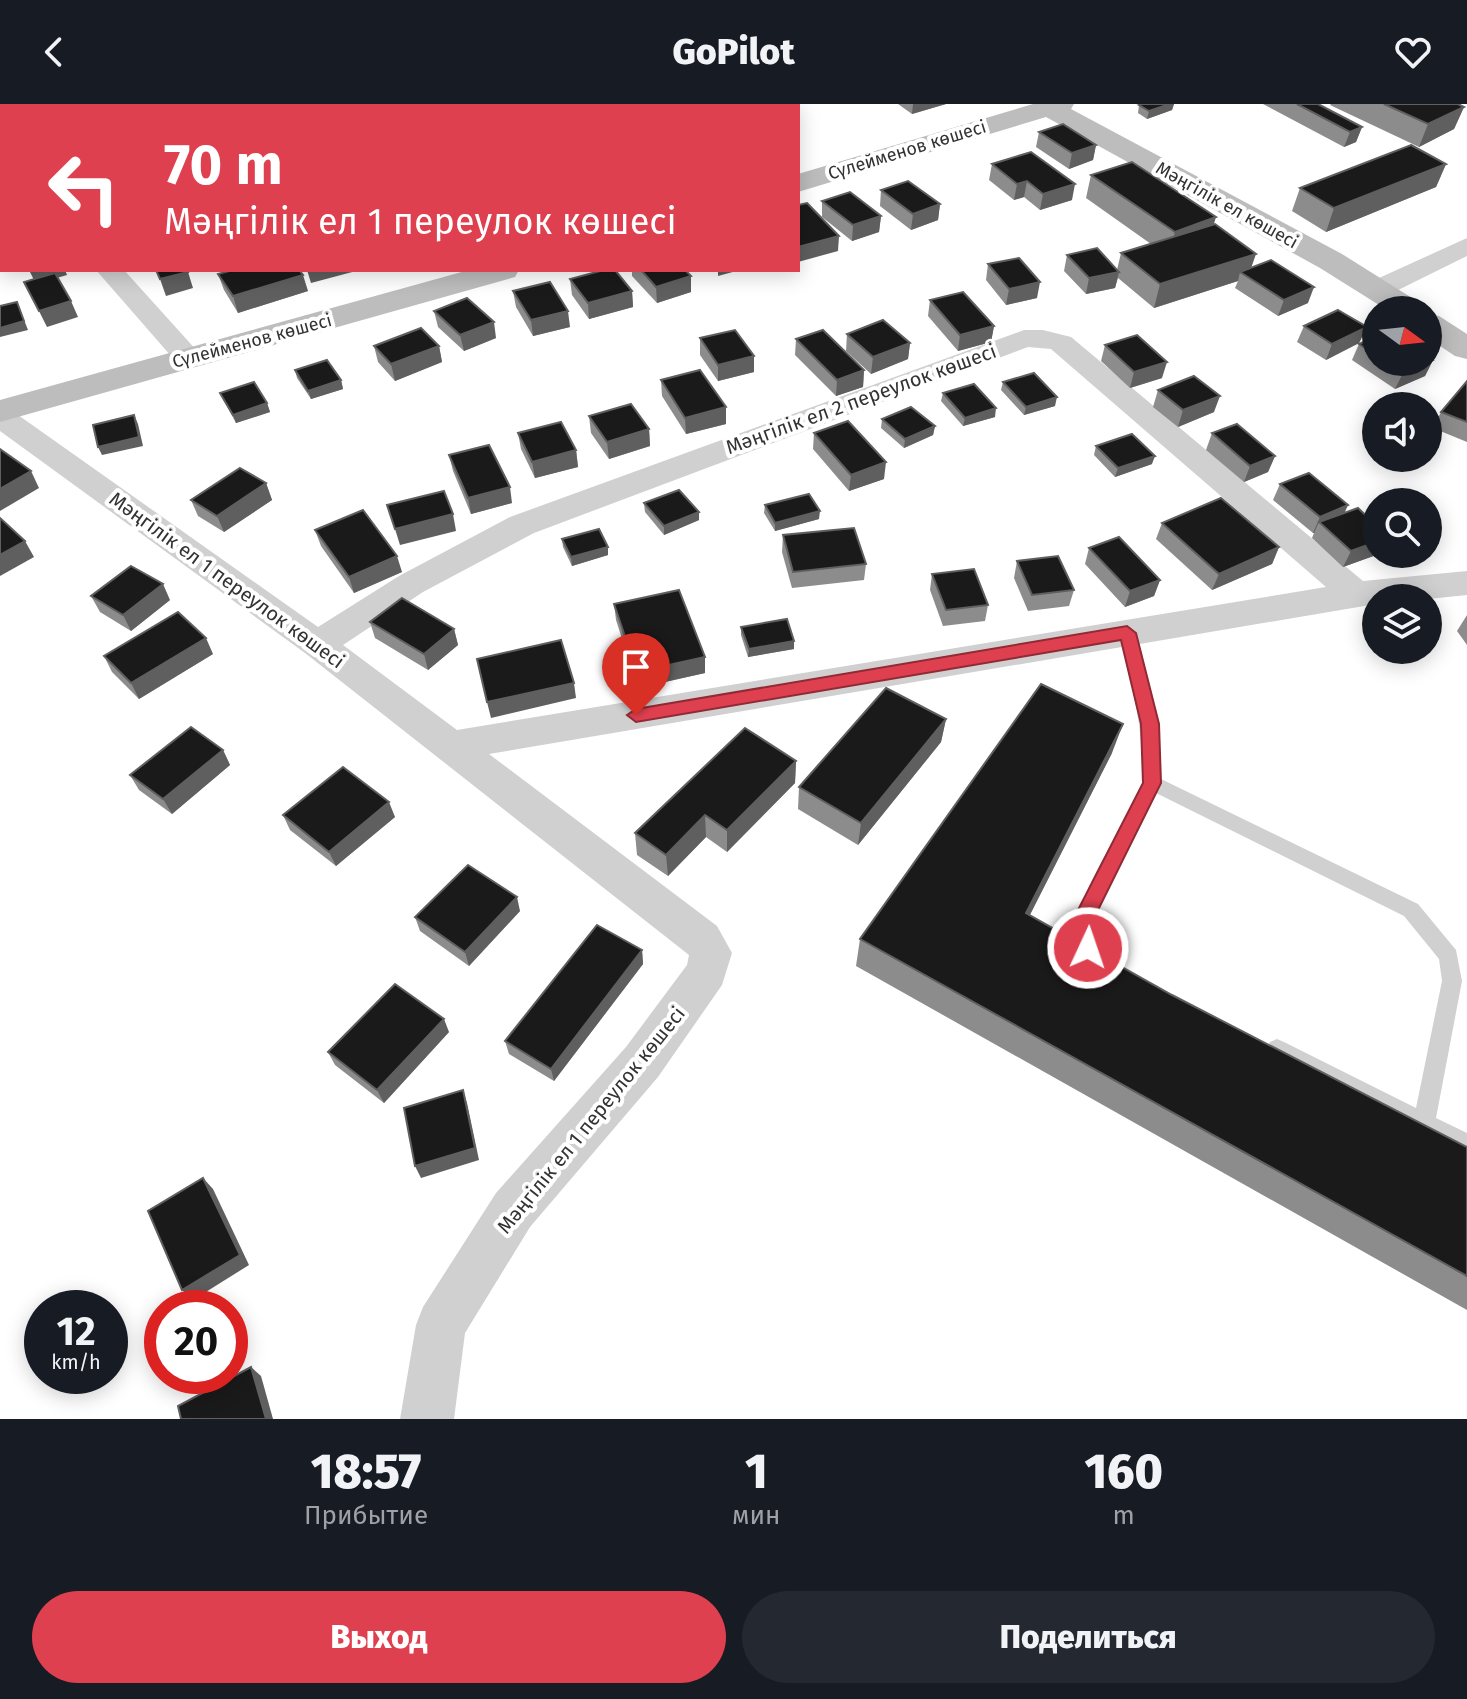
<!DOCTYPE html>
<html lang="ru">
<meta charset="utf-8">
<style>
:root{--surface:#171b24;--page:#242831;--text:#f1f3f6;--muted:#9ea1a6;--accent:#df4050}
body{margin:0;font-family:"Fira Sans",sans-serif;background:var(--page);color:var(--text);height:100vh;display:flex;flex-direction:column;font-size:30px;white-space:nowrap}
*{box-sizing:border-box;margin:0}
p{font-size:26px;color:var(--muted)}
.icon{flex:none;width:44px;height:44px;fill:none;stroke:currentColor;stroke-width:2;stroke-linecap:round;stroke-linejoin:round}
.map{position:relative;height:1315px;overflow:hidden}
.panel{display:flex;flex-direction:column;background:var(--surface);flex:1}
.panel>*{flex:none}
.hud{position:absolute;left:0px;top:0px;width:800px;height:168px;box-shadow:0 4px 20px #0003;background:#df4050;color:#fff;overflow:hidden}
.needle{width:52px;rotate:105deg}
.fabs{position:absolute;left:1362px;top:192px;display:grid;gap:16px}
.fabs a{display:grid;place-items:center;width:80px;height:80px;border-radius:50%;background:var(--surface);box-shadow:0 4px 20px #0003;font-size:40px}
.speed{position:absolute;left:24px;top:1186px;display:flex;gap:16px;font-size:40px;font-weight:700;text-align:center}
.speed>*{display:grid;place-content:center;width:104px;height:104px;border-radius:50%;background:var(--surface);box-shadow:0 4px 20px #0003;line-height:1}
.speed small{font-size:20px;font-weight:400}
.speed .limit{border:12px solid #d22;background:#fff;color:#111}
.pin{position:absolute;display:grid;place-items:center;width:68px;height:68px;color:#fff;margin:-82px -34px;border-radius:50% 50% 50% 0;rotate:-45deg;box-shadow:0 0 8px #0007}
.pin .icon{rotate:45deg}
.me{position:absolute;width:88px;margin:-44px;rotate:3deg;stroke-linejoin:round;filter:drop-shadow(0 0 6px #0008)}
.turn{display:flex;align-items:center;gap:28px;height:168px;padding:0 32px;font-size:36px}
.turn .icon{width:104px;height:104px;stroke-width:2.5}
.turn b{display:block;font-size:56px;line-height:68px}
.eta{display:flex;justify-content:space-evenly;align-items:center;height:136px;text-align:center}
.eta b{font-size:48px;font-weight:800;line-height:56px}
.primary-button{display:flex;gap:16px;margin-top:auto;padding:16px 32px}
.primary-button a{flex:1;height:92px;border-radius:48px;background:var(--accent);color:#fff;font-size:32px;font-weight:800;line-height:92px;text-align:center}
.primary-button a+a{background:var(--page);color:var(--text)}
header{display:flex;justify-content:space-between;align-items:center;height:104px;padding:0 32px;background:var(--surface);font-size:36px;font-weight:800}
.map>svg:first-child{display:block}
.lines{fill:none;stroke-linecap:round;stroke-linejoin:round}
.lane{fill:#d0d0d0;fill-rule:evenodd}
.street{fill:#d0d0d0;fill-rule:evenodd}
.secondary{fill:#bdbdbd;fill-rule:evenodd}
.wall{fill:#8c8c8c}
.shaded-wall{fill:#5f5f5f}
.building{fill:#1a1a1a;stroke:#5f5f5f;stroke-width:2}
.route{fill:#df4050;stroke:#912a34;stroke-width:2}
.labels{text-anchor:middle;stroke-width:8;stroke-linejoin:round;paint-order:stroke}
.far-street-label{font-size:18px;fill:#333;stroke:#fff}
.street-label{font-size:20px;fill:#333;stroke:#fff}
</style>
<header><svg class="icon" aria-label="back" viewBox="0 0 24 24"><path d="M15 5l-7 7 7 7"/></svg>GoPilot<svg class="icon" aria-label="heart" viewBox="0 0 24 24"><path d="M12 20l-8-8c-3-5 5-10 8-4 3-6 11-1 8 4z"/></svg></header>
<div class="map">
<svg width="1467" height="1315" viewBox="0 0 1467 1315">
<rect width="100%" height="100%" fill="#fff"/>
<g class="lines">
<path class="lane" d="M1127,523L1135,529L1159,620L1161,675L1418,800L1456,846L1462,877L1436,1014L1467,1029V1052L1270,952L1266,945L1270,938L1277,935L1284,938L1416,1004L1442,877L1439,855L1404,812L1156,689L1097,808L1098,840L1112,850L1115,856L1112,862L1105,865C1029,837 1131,725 1142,680C1144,673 1142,663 1142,655C1141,612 1129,571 1119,529Z"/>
<g class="street">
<rect x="0" y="42" width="2" height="16"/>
<path d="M1467,134V152L1388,191H1368L1364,185L1368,179Z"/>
<path d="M96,166H124L198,248L202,254L198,260L188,263L178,260Z"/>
<path d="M1024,226H1043L1071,233L1363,477L1467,467V491L1428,495L1376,494V500L489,650L717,822L732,849L722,881L658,973L530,1123L465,1229L454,1315H400L416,1221L423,1203L496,1089L626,943L687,861L689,851L305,549L0,327V304L11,306L318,523L399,472L510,413ZM1028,243L1051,245L1326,483L457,626L343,541L423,488L534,429Z"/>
</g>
<g class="secondary">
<path d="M1033,0H1074L1071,5L1342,150L1420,199L1425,206H1387L1320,164L1046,13L798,88V70Z"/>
<path d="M469,166H519L515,173L0,318V296Z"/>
<path d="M1428,209L1439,212L1467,230V255L1455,252L1428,234Z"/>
</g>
</g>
<g class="wall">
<path d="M454,0H494V2H456Z"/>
<path d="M594,0H669V2H596Z"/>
<path d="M898,0H946L912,10Z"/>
<path d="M1142,0H1174L1172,6L1147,15L1138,9L1139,1Z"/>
<path d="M1263,0H1318L1362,23L1356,38L1344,43Z"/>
<path d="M1331,0H1458L1464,3L1454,25L1419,43L1330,1Z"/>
<path d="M1039,28L1096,41L1093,56L1069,65L1036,43Z"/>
<path d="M992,60L1072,96L1040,106L1024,93L1014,96L989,76Z"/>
<path d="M1446,60L1436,83L1326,128L1292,107L1300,84Z"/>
<path d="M1091,71L1214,121L1251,164L1308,199L1278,212L1235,184L1238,177L1154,204L1118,174L1115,184L1086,190L1064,167L1067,151L1117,166L1121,149L1151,140L1086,94Z"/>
<path d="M881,86L940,100L938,116L911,126L880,102Z"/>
<path d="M822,97L881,112L879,128L852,137L822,113Z"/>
<path d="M988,160L1037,194L1006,201L986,176Z"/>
<path d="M632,166H685L691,172V188L657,199L632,172Z"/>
<path d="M218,170L308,187L238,209L224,186Z"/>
<path d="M570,175L632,187L633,203L589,215L572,191Z"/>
<path d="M513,187L570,223L533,232L516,203Z"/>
<path d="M930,196L994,222L991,238L958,247L928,212Z"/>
<path d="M434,207L496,234L464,247L438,223Z"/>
<path d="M1304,222L1367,223L1359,239L1326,256L1297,238Z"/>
<path d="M847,230L910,239L908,255L871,270L846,247Z"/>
<path d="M1376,233V258H1428L1433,256L1425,272L1395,285L1352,256L1359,240Z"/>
<path d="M700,234L754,252V268L718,277L700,251Z"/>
<path d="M796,235L864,266L863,283L836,292L795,251Z"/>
<path d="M1105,241L1162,274L1130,284L1101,257Z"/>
<path d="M374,242H439L442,258L395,277L378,258Z"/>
<path d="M295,266L341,276L343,285L311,295L297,274Z"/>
<path d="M661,276L726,320L686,330L662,292Z"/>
<path d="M1467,277V338L1433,324L1441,308Z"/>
<path d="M1003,278L1055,302L1024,311L1001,286Z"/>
<path d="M1158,286L1214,308L1178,323L1153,303Z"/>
<path d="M220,289L267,299L270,308L236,319L224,297Z"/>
<path d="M943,289L995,313L963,322L941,297Z"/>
<path d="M589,312L649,325L650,342L609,355L591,329Z"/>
<path d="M882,315L935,322L933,331L904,344L881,324Z"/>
<path d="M518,329L576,346L578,363L535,374L521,345Z"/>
<path d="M814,329L884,375L849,387L813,345Z"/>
<path d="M1212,329L1275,352L1268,368L1244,378L1206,346Z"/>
<path d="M1096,342L1152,360L1115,373L1094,351Z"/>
<path d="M449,351L512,399L471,410L453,367Z"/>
<path d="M266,379L272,396L224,428L198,412L191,396Z"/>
<path d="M1280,380L1344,409L1376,450H1379L1343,463L1312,434L1314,429H1313L1273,396Z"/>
<path d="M644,399L699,416L664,431L645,408Z"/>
<path d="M765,401L819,415L775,427L764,409Z"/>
<path d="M1162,419L1279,443L1272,460L1212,486L1156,435Z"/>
<path d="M315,426L402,468L354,489L321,442Z"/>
<path d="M783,431L866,460L864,476L792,484L782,448Z"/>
<path d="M562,435L608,451L572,462L563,443Z"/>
<path d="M1089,444L1160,476L1154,492L1125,503L1085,460Z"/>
<path d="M1017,457L1074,486L1069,502L1028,507L1014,474Z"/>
<path d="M932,470L988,501L985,517L943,522L930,486Z"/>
<path d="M91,492L170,496L131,527L100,508Z"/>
<path d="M614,500L705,553V569L638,584L616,516Z"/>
<path d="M1467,511V541L1457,527Z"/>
<path d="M370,518L454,525L458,541L428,566L375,534Z"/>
<path d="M741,523L794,537V545L748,553L741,531Z"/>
<path d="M213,550L139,595L112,568L104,552Z"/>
<path d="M946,615L941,638L858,741L798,705L799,683Z"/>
<path d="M223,646L230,661L172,710L139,686L130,671Z"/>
<path d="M1112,649L1030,811L1172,891L1467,1043V1206L856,862L860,835Z"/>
<path d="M796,657L795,679L727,748L706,733L668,772L637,751L635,729Z"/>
<path d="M283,711L395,713L336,762L290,726Z"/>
<path d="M520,807L469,862L420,827L415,813Z"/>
<path d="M642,846L643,860L554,977L509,950L505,937Z"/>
<path d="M449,928L384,999L335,961L328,948Z"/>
</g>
<g class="shaded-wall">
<path d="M120,0H135L126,2H121Z"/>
<path d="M477,0H494V2H469Z"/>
<path d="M512,0H538L530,2H512Z"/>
<rect x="621" y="0" width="48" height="2"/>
<path d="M913,0H946L912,10Z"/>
<path d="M1170,0H1174L1172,6L1147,15L1149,7Z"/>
<path d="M1464,3L1454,25L1419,43L1428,20Z"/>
<path d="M1362,23L1356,38L1344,43L1350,28Z"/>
<path d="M1096,41L1093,56L1069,65L1072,49Z"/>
<path d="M1446,60L1436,83L1326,128L1334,104Z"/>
<path d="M1027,77L1024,93L1014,96L1017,80Z"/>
<path d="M1075,80L1072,96L1040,106L1043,90Z"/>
<path d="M940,100L938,116L911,126L913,110Z"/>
<path d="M881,112L879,128L852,137L853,121Z"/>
<path d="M1216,113L1209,136L1168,151L1175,128Z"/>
<path d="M2,121V140L0,141V122Z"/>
<path d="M839,132L838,147L798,158V143Z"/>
<path d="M1256,150L1248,173L1240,168L1238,177L1154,204L1160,180Z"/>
<path d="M29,166H65L67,171L36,180Z"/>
<path d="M307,166H356V167L311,179Z"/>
<path d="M718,166H740L718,172Z"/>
<path d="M188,168L193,184L166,192L160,175Z"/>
<path d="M1119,168L1115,184L1086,190L1089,174Z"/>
<path d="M303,171L308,187L238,209L233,192Z"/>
<path d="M691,172V188L657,199L656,183Z"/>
<path d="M1040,178L1037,194L1006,201L1009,185Z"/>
<path d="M1314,183L1308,199L1278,212L1284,196Z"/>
<path d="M632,187L633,203L589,215L588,199Z"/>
<path d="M71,197L78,213L47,223L39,207Z"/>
<path d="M17,198L28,226L0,233V224Z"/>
<path d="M568,207L570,223L533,232L531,216Z"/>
<path d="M494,218L496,234L464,247L460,231Z"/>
<path d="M994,222L991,238L958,247L960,231Z"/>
<path d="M1367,223L1359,239L1326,256L1332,240Z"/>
<path d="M910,239L908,255L871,270L873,253Z"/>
<path d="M439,242L442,258L395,277L391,260Z"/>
<path d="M754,252V268L718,277V261Z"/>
<path d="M1433,256L1425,272L1395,285L1403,269Z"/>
<path d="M1167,258L1162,274L1130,284L1134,268Z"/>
<path d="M864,266L863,283L836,292L837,276Z"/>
<path d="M341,276L343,285L311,295L308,287Z"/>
<path d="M1220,292L1214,308L1178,323L1183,306Z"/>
<path d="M1057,293L1055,302L1024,311L1026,303Z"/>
<path d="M267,299L270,308L236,319L233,311Z"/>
<path d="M726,303V320L686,330L685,314Z"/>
<path d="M996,304L995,313L963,322L965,314Z"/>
<path d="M134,311L138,320L143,342L102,351L98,343Z"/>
<path d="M935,322L933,331L904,344L905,335Z"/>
<path d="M649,325L650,342L609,355L607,338Z"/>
<path d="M576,346L578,363L535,374L532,358Z"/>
<path d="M1155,352L1152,360L1115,373L1118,364Z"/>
<path d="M1275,352L1268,368L1244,378L1250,362Z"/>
<path d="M886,358L884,375L849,387L851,371Z"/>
<path d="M31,367L39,384L0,407V385Z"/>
<path d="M266,379L272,396L224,428L217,412Z"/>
<path d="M510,383L512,399L471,410L468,394Z"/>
<path d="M1348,401L1341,417L1319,418L1314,429H1313L1320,413Z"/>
<path d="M820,407L819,415L775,427V419Z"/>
<path d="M699,408V416L664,431V422Z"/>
<path d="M453,410L456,427L400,441L395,425Z"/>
<path d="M25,437L34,453L0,472V451Z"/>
<path d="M1376,438V450H1379L1343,463L1351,447Z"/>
<path d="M608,443V451L572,462L571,453Z"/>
<path d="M1279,443L1272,460L1212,486L1219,470Z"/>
<path d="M397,452L402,468L354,489L349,473Z"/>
<path d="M1160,476L1154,492L1125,503L1130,487Z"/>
<path d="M163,480L170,496L131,527L123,511Z"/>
<path d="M454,525L458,541L428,566L424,550Z"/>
<path d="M206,534L213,550L139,595L131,579Z"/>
<path d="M794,537V545L748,553L749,545Z"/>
<path d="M705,553V569L638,584L637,568Z"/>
<path d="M574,579L576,594L491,614L487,598Z"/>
<path d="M946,615L941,638L858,741L861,719Z"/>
<path d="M1123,620L1112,649L1017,836L1026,809Z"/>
<path d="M223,646L230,661L172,710L163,695Z"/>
<path d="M796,657L795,679L727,748V726Z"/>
<path d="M389,698L395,713L336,762L329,748Z"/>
<path d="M705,711L706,733L668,772L666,751Z"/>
<path d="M517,793L520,807L469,862L465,848Z"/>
<path d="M642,846L643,860L554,977L551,965Z"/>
<path d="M444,915L449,928L384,999L377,986Z"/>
<path d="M463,986L467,999L479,1056L421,1074L415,1062Z"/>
<path d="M203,1074L213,1085L249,1161L193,1196L182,1186Z"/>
<path d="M251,1263L261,1272L273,1315H266Z"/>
</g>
<g class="building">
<path d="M5,0H50L51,2H2V5L0,1Z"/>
<path d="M391,0H444V1L439,2H393Z"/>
<path d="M1142,0H1170L1149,7L1139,1Z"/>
<path d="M1297,0H1318L1362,23L1350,28Z"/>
<path d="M1384,0H1458L1464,3L1428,20Z"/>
<path d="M1063,20L1096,41L1072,49L1039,28Z"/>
<path d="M1411,41L1446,60L1334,104L1300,84Z"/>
<path d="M1031,48L1075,80L1043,90L1027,77L1017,80L992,60Z"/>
<path d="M1132,58L1216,113L1175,128L1091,71Z"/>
<path d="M908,77L940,100L913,110L881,86Z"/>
<path d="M850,88L881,112L853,121L822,97Z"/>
<path d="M0,97H2V121L0,122Z"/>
<path d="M807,99L839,132L798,143V101Z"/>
<path d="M1215,120L1256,150L1160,180L1121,149Z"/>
<path d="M1097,144L1119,168L1089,174L1067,151Z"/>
<path d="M1019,154L1040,178L1009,185L988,160Z"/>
<path d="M1271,156L1314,183L1284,196L1240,168Z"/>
<path d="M156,166H187L188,168L160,175Z"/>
<path d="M233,166H299L303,171L233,192L218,170Z"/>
<path d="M604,166H615L632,187L588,199L570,175Z"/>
<path d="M641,166H685L691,172L656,183Z"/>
<path d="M55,169L71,197L39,207L24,178Z"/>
<path d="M550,178L568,207L531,216L513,187Z"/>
<path d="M963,188L994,222L960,231L930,196Z"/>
<path d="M467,194L494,218L460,231L434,207Z"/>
<path d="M17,198L24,217L0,224V202Z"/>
<path d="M1338,206L1367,223L1332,240L1304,222Z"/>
<path d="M883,216L910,239L873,253L847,230Z"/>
<path d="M421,224L439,242L391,260L374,242Z"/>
<path d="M735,226L754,252L718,261L700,234Z"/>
<path d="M823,226L864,266L837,276L796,235Z"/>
<path d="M1137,231L1167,258L1134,268L1105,241Z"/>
<path d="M1376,233V251L1359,240Z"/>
<path d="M1428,252L1433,256L1403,269L1387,258H1428Z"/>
<path d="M327,256L341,276L308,287L295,266Z"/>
<path d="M700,266L726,303L685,314L661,276Z"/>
<path d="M1034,269L1057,293L1026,303L1003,278Z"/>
<path d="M1194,272L1220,292L1183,306L1158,286Z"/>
<path d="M1467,277V318L1441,308Z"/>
<path d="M254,278L267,299L233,311L220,289Z"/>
<path d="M974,280L996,304L965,314L943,289Z"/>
<path d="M631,300L649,325L607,338L589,312Z"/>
<path d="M911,303L935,322L905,335L882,315Z"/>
<path d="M134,311L139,333L98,343L93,321Z"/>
<path d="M848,317L886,358L851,371L814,329Z"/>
<path d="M561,318L576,346L532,358L518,329Z"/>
<path d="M1237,320L1275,352L1250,362L1212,329Z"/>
<path d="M1132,330L1155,352L1118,364L1096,342Z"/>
<path d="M489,341L510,383L468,394L449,351Z"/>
<path d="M0,345L31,367L0,385Z"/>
<path d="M240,364L266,379L217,412L191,396Z"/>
<path d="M1309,369L1348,401L1320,413L1280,380Z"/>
<path d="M679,386L699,408L664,422L644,399Z"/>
<path d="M444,387L453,410L395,425L387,401Z"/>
<path d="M809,390L820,407L775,419L765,401Z"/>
<path d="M1221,394L1279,443L1219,470L1162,419Z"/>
<path d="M1358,404L1376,421V438L1351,447L1319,418Z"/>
<path d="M363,406L397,452L349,473L315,426Z"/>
<path d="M0,414L25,437L0,451Z"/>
<path d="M854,424L866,460L793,468L783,431Z"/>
<path d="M599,425L608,443L571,453L562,435Z"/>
<path d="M1119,433L1160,476L1130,487L1089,444Z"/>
<path d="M1058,452L1074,486L1032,491L1017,457Z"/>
<path d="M131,462L163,480L123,511L91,492Z"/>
<path d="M974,465L988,501L946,506L932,470Z"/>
<path d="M679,486L705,553L637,568L614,500Z"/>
<path d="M402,494L454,525L424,550L370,518Z"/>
<path d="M178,508L206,534L131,579L104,552Z"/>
<path d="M787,515L794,537L749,545L741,523Z"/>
<path d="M561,536L574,579L487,598L477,555Z"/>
<path d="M1041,580L1123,620L1026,809L1172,891L1467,1043V1172L860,835Z"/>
<path d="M886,584L946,615L861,719L799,683Z"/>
<path d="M191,623L223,646L163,695L130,671Z"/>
<path d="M745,624L796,657L727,726L705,711L666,751L635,729Z"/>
<path d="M343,663L389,698L329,748L283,711Z"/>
<path d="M468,761L517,793L465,848L415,813Z"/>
<path d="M597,821L642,846L551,965L505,937Z"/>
<path d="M395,880L444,915L377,986L328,948Z"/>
<path d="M463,986L475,1044L415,1062L404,1004Z"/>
<path d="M203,1074L240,1151L182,1186L148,1107Z"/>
<path d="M251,1263L266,1315H181L178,1302Z"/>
</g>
<path class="route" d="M1127,522L1136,529L1159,620L1161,679L1097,808L1098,844L1095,850L1088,853L1080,850L1077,844V808L1143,679L1141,620L1121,536L636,618L627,611L636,605Z"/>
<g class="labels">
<g class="far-street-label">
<text transform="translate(907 46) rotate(-17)" y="6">Сүлейменов көшесі</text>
<text transform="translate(1227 101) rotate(29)" y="6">Мәңгілік ел көшесі</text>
<text transform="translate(252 237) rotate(-15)" y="6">Сүлейменов көшесі</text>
</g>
<g class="street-label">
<text transform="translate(861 295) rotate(-20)" y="7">Мәңгілік ел 2 переулок көшесі</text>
<text transform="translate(227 476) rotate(36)" y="7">Мәңгілік ел 1 переулок көшесі</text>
<text transform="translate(591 1016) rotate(-51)" y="7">Мәңгілік ел 1 переулок көшесі</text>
</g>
</g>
</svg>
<div class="fabs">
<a><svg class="needle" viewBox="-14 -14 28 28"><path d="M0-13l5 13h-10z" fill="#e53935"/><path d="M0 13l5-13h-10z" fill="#9ea1a6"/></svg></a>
<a><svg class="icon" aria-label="sound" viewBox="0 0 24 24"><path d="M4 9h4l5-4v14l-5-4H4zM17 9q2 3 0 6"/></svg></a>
<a><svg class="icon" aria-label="search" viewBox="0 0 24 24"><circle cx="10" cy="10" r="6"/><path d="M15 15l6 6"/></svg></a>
<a><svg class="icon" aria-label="layers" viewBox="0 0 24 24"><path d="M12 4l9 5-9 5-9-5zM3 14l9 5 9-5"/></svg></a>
</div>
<div class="speed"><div>12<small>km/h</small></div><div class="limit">20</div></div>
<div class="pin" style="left:636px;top:611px;background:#d93025"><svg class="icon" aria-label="arrive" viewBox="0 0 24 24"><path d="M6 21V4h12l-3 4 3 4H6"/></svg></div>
<svg class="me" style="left:1088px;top:844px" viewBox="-20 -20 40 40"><circle r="17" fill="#df4050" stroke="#fff" stroke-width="3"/><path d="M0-11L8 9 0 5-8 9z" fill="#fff"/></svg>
<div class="hud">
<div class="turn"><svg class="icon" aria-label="left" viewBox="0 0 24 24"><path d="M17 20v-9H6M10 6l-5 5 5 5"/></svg><div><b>70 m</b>Мәңгілік ел 1 переулок көшесі</div></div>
</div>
</div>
<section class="panel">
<div class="eta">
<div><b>18:57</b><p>Прибытие</p></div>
<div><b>1</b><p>мин</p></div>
<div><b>160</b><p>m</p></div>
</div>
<div class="primary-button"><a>Выход</a><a>Поделиться</a></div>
</section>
